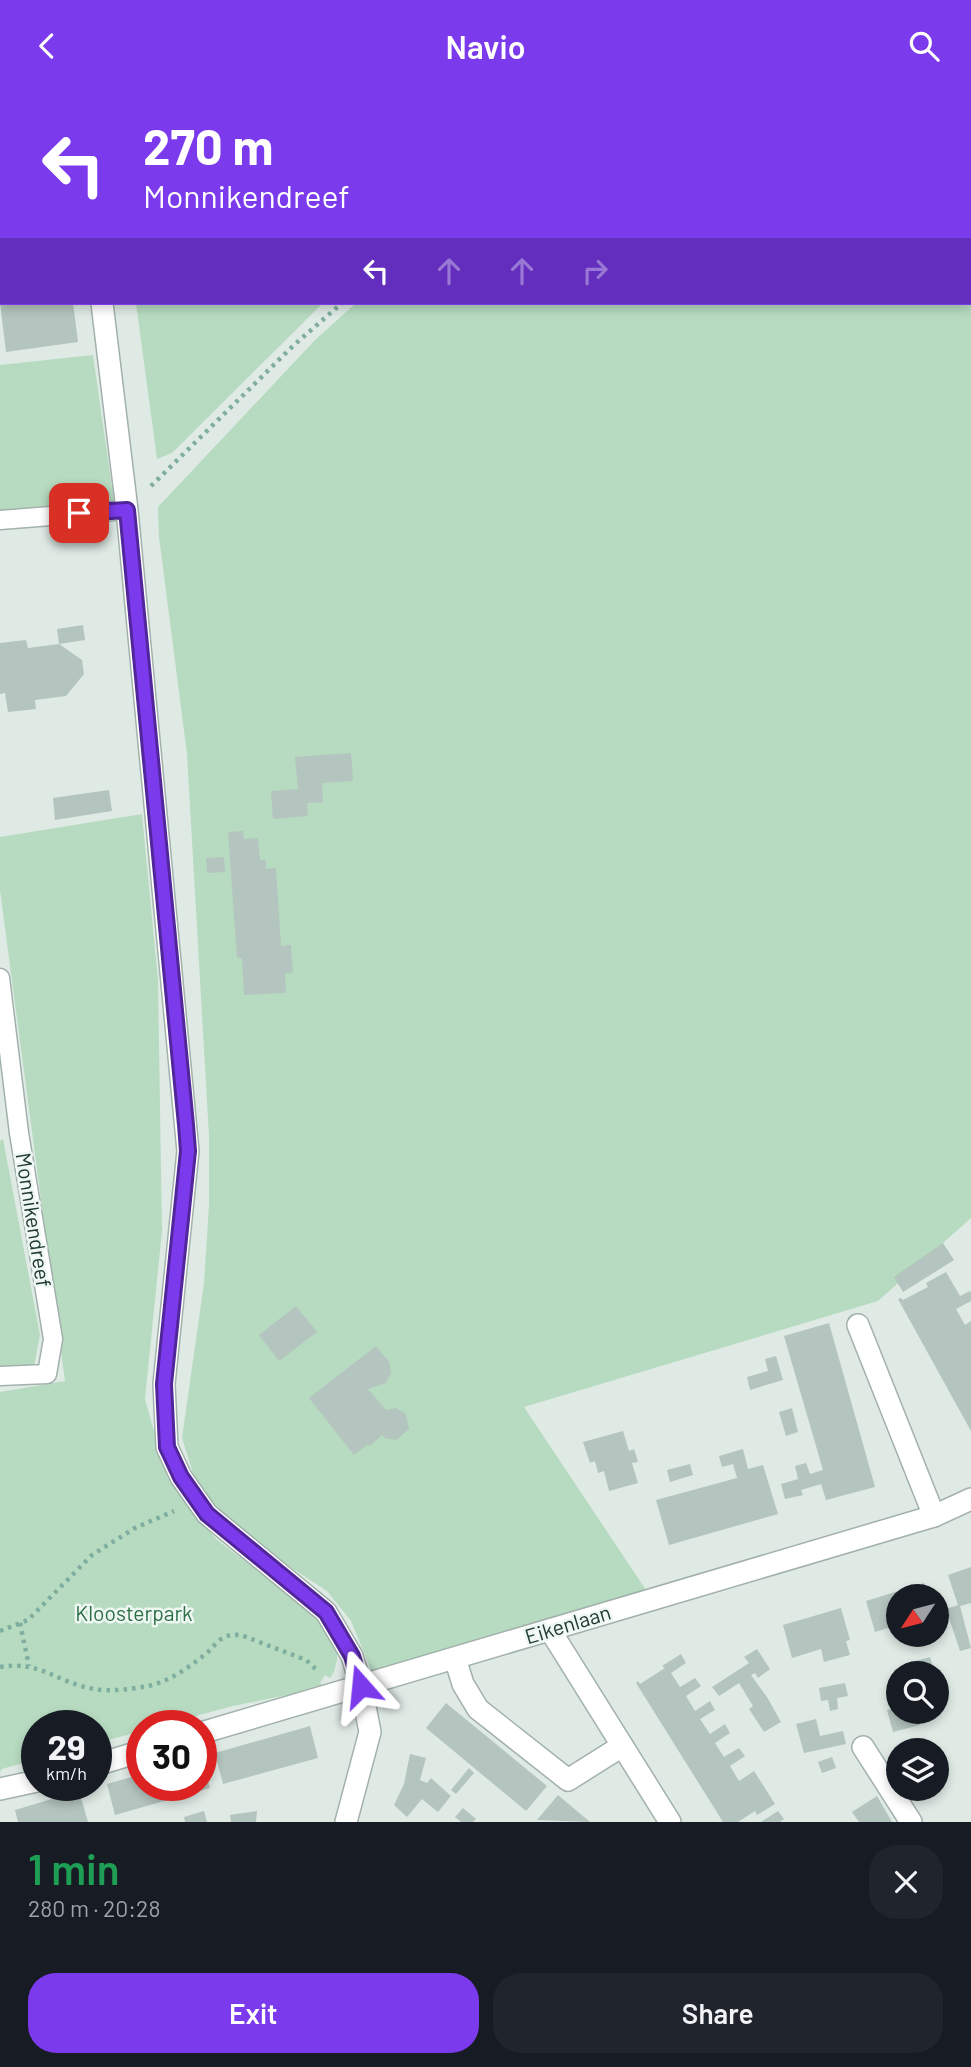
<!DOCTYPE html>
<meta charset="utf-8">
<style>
:root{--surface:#171b24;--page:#20242c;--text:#f1f3f6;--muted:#9ea1a6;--accent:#7c3aed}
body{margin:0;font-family:Barlow,sans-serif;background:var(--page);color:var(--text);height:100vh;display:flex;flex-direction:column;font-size:26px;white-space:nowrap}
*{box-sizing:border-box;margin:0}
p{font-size:23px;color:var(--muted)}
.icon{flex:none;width:38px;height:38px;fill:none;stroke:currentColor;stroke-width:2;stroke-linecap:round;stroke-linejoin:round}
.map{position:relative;height:1731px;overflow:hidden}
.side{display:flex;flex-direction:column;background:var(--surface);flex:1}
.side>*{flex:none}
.hud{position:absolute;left:0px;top:0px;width:971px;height:214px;box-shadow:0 4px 10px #0003;background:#7c3aed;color:#fff;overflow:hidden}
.needle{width:46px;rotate:234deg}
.fabs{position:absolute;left:886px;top:1493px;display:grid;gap:14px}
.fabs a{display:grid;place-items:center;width:63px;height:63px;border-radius:50%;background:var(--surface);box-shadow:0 4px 10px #0003;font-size:35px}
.speed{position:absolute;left:21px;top:1619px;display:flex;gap:14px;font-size:35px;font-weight:700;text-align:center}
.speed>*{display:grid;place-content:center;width:91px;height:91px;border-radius:50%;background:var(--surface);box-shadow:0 4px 10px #0003;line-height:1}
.speed small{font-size:18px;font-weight:400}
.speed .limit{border:10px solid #d22;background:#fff;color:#111}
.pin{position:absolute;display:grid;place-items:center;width:60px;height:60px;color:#fff;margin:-30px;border-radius:14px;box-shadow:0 4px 10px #0006}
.me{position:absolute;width:77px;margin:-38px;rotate:342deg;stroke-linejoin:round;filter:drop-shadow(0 0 5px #0008)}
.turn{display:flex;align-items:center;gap:24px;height:147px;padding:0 28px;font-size:32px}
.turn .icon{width:91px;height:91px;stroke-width:2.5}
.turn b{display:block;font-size:49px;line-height:60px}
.lanes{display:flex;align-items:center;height:66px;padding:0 28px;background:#0003;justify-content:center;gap:35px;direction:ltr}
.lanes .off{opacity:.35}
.round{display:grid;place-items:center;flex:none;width:74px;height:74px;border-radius:28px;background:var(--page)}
.headline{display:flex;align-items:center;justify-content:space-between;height:119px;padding:0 28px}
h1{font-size:42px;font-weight:600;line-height:52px;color:#1e9e55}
.button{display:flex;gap:14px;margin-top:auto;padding:14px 28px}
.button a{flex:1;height:80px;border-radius:28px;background:var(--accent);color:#fff;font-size:28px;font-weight:600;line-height:80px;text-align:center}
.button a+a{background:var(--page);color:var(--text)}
header{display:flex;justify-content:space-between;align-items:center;height:91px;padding:0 28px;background:var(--accent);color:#fff;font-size:32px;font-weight:600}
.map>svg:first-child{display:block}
.green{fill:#b7dbc1}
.building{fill:#b4c4be}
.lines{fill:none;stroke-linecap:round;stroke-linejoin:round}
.service-casing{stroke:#a2b1ac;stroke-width:21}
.minor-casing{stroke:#a2b1ac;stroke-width:24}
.path{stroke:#7fad9e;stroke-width:4.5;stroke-dasharray:3.5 5;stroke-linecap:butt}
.service{stroke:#fff;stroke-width:18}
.minor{stroke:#fff;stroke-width:21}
.route-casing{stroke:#51269a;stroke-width:18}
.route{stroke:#7c3aed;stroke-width:12}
.labels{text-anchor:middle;stroke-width:5;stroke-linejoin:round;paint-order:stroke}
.street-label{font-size:21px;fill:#203932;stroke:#eff7f3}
.park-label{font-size:21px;fill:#2c6f45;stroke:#eff7f3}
</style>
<header><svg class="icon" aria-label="back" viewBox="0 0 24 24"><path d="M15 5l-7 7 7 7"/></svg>Navio<svg class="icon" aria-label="search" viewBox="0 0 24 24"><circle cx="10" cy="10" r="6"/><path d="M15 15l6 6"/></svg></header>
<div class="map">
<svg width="971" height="1731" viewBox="0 0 971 1731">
<rect width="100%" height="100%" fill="#dfeae5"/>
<g class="green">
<path d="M108,0H556L554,2Z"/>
<path d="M971,68V1127L878,1210L524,1316L650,1505L375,1588L351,1530L327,1500L245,1447L213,1413L193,1382L182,1347L204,1192L209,1114V1045L187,663L159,446L158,416L315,249L356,212H970Z"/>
<path d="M136,212H323L172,362L157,368Z"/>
<path d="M93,264L114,411L0,421V274Z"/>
<path d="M142,723L158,889L162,1140L145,1308L164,1376L180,1405L216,1448L330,1535L337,1560V1569L334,1581L330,1587L325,1584L320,1592L323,1595L317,1598L233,1615L162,1634H142V1640L96,1652V1634H37V1668L2,1678L0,1681V1301L65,1290L0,799V746Z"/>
<path d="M3,1048L40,1244L34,1275L0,1276V1050Z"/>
</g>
<g class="building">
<path d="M0,212H73L78,251L6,261Z"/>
<path d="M83,534L85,549L59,553L82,569L84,583L66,605L35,609L36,618L8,621L5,602L0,603V552L26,549L28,557L59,553L57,538Z"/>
<path d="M351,662L353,690L322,692L323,711L307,712L308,725L273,728L271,700L298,698L295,666Z"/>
<path d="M109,699L112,720L55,729L53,707Z"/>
<path d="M243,740L244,748L258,747L260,769H266V778L276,777L281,855L291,854L293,882L285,883L286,902L244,904L242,867H237L228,741Z"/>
<path d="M224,766L225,781L207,782L206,767Z"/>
<path d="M943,1152L954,1169L903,1201L894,1186Z"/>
<path d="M946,1181L960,1205L970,1200L971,1202V1210L956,1218L965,1234L971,1230V1340L898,1208L901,1207L903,1209L928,1196L926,1192Z"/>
<path d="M296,1215L317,1241L279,1270L259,1244Z"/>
<path d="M829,1232L875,1396L826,1409L821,1393L801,1399L803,1404L785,1408L781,1393L798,1388L795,1375L806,1372L810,1383L823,1379L784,1245Z"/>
<path d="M376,1255L389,1271L391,1282L386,1292L368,1298L386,1319L396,1317L406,1323L409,1338L396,1349L385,1347L382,1344L370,1355L368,1353L354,1364L309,1307Z"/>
<path d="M776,1265L783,1289L750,1299L747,1286L768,1280L765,1268Z"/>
<path d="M792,1317L798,1341L786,1345L779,1321Z"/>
<path d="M623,1340L629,1360L634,1358L638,1371L632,1372L638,1392L609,1400L604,1380L598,1382L595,1370L590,1372L583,1351Z"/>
<path d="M743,1358L748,1378L763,1374L778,1423L669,1454L656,1409L737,1387L733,1373L722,1376L719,1365Z"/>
<path d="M690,1373L693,1384L670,1391L667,1379Z"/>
<path d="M971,1476V1512L960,1515L971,1557L960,1560L946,1518L958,1514L948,1484Z"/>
<path d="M924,1492L928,1505H898V1534L875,1541L866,1510Z"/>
<path d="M841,1517L850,1549L846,1550L850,1564L824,1571L821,1558L792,1567L783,1534Z"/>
<path d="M757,1558L770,1578L758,1587L755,1582L751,1584L767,1606L781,1631L764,1641L749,1618L753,1615L739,1592L719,1605L712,1596L749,1572L744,1566Z"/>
<path d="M681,1563L686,1572L671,1582L680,1596L695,1587L701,1595L686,1605L695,1620L710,1610L715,1619L700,1628L710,1643L725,1633L730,1642L715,1652L724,1666L739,1657L745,1665L730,1675L739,1690L754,1680L775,1713L757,1724L755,1720L738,1731H723L636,1592L638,1590L640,1593L665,1577L662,1575Z"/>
<path d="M930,1566L934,1579L924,1582H907L904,1573Z"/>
<path d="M845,1592L848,1605L837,1607L838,1618L830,1620L828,1609L821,1610L819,1597Z"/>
<path d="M446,1612L547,1695L526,1720L426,1637Z"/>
<path d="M898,1617V1620H917L920,1634L893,1641L887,1619Z"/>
<path d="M816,1628L820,1645L843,1640L846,1653L804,1662L796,1633Z"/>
<path d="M310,1635L318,1667L223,1693L215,1662Z"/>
<path d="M410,1663L426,1667L420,1689L427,1692L431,1687L451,1705L438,1721L422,1708L407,1726L394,1714L404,1693Z"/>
<path d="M832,1666L836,1677L822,1682L818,1671Z"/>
<path d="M202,1669L210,1697L115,1724L107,1693L142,1683V1694H201Z"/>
<path d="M469,1677L474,1682L456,1703L451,1699Z"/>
<path d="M79,1700L88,1731H18L15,1719Z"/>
<path d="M558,1704L584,1726L590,1731L537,1729Z"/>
<path d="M877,1705L892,1731H859L852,1721Z"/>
<path d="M463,1717L476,1728L473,1731H461L455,1726Z"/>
<path d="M204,1720L207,1731H185L184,1726Z"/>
<path d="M257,1720L256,1731H231L230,1724Z"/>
<path d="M778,1720L784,1728L780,1731H761Z"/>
</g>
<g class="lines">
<defs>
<g id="service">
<path d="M0,429L127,419"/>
<path d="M0,887L19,1042L53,1248L47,1283L0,1285"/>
</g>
<g id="minor">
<path d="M76,0V2"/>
<path d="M102,212L127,419L188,1060L164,1293L167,1356L181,1386L207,1423L326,1521L352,1565L361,1595L370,1641L346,1731"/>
<path d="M858,1234L934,1425"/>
<path d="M550,1539L670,1731"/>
<path d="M455,1567L463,1593L478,1618L568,1689L622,1655"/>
<path d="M201,1642L934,1425L971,1408"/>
<path d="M863,1656L911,1731"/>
<path d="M96,1674L142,1660"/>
<path d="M0,1698L37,1690"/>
</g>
</defs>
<use href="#service" class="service-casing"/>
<use href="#minor" class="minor-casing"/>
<g class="path">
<path d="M581,2L583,0"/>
<path d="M151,395L294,254L342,212"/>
<path d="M20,1532L29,1575"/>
<path d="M0,1540L28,1529L92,1464L135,1437L174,1420"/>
<path d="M0,1576C41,1569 57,1592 94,1598C110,1601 132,1598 148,1595C171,1590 191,1575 209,1560C214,1555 219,1548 225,1546C231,1543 236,1544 241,1544L306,1569L319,1581"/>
</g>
<use href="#service" class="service"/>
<use href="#minor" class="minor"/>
</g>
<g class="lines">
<defs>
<path id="route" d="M79,422L127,419L186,1034L188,1060L164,1293L167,1356L181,1386L207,1423L326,1521L352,1565L361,1595"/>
</defs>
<use href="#route" class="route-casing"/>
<use href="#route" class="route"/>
</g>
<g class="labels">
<g class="street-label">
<text transform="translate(33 1129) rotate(81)" y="7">Monnikendreef</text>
<text transform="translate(568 1534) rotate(-17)" y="7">Eikenlaan</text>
</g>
<g class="park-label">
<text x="134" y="1530">Kloosterpark</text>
</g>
</g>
</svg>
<div class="fabs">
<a><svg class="needle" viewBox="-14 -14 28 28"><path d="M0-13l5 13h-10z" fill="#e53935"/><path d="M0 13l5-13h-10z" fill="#9ea1a6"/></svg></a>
<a><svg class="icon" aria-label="search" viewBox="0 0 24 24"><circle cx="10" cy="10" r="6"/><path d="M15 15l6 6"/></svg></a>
<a><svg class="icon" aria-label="layers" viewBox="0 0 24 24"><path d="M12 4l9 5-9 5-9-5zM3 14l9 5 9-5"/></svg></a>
</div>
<div class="speed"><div>29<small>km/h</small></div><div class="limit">30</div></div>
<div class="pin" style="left:79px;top:422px;background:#d93025"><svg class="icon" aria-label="arrive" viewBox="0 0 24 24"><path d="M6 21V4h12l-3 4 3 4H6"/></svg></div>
<svg class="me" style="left:361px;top:1595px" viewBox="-20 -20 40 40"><path d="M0-17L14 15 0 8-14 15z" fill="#7c3aed" stroke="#fff" stroke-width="4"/></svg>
<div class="hud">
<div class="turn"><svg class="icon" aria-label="left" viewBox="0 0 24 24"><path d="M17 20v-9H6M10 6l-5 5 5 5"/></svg><div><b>270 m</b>Monnikendreef</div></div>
<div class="lanes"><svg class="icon" aria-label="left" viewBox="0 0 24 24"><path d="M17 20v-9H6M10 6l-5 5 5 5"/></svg><svg class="icon off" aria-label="ahead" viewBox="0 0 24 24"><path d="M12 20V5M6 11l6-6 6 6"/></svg><svg class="icon off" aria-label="ahead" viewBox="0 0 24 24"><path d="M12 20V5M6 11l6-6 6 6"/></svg><svg class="icon off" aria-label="right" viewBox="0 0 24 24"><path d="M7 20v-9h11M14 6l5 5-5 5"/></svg></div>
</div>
</div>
<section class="side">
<div class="headline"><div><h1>1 min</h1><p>280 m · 20:28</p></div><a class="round"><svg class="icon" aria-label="close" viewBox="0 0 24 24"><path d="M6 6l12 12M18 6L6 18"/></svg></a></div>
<div class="button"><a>Exit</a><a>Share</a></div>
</section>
